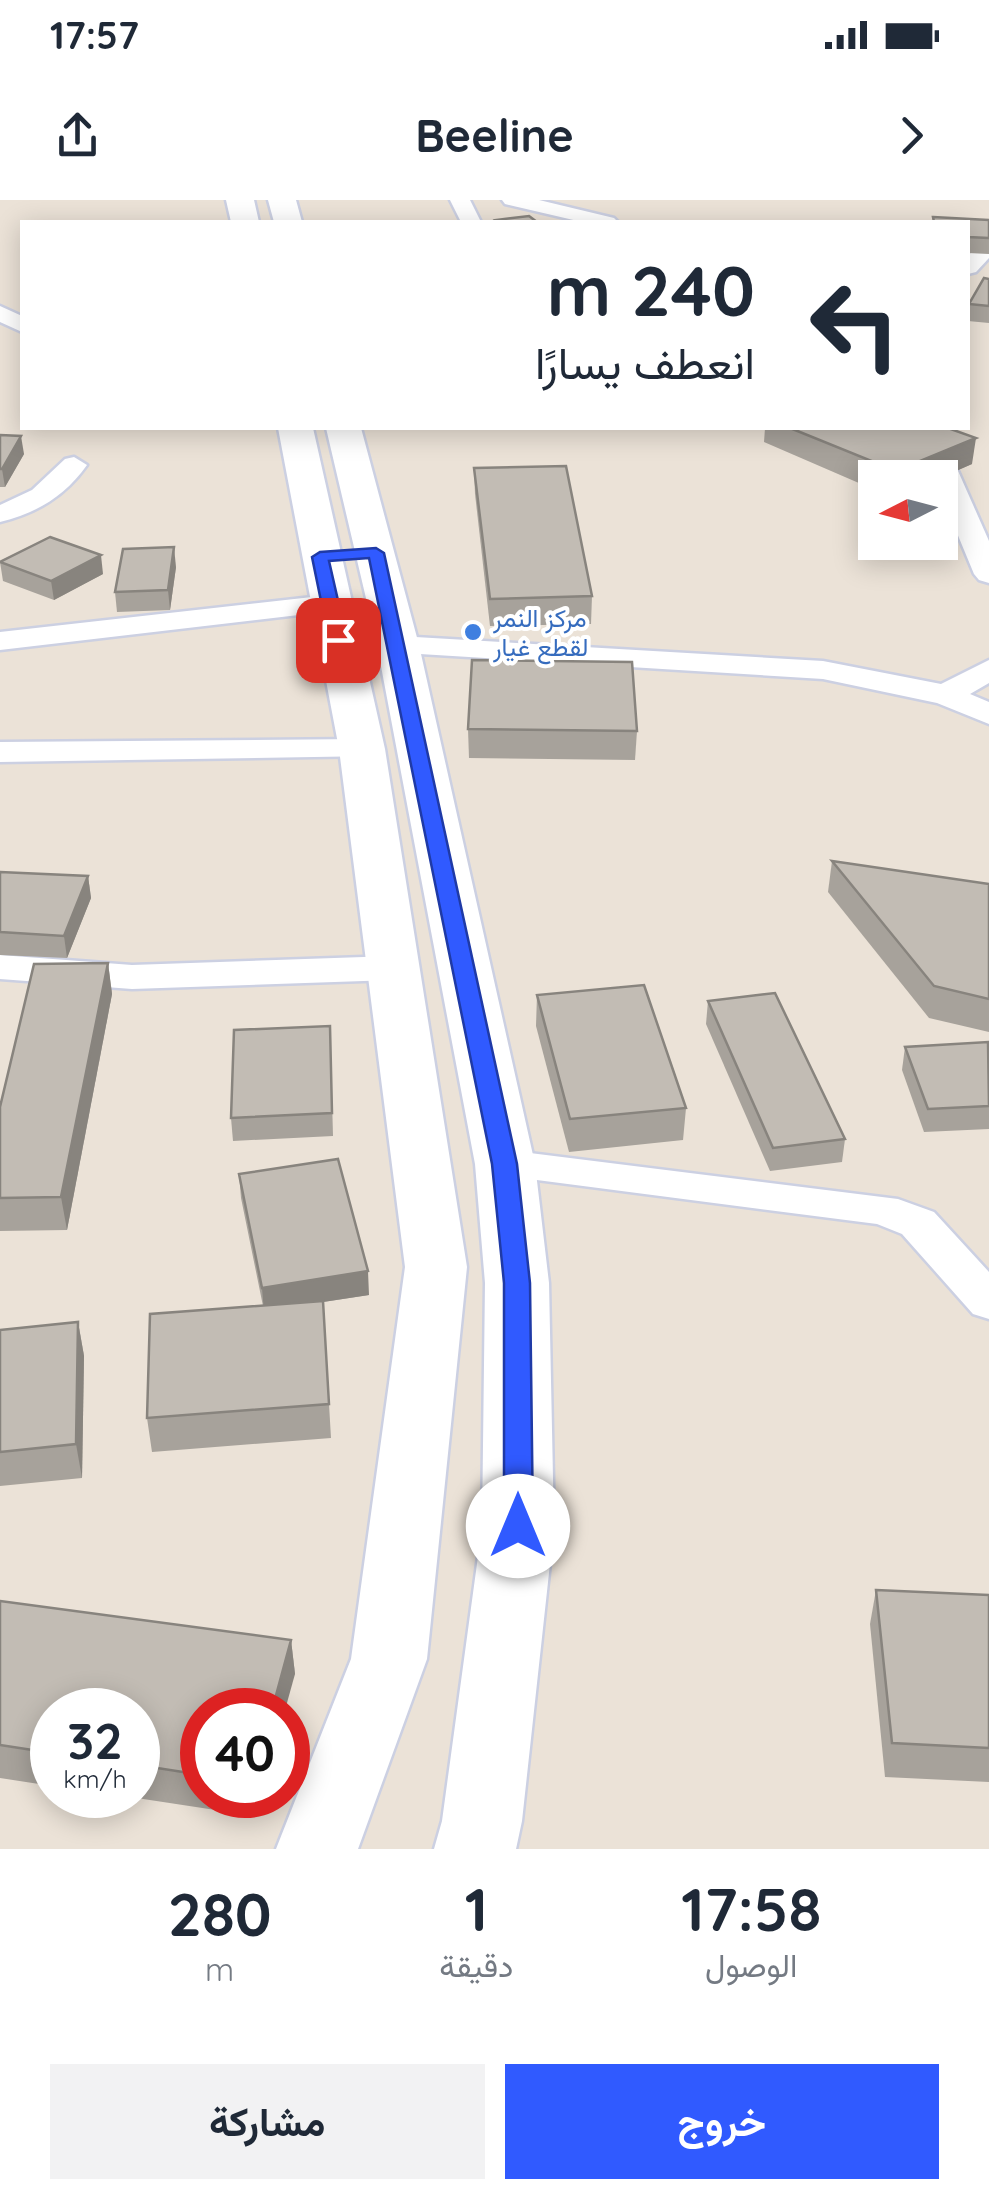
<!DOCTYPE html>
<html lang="ar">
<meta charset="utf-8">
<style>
:root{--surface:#fff;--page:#f2f2f3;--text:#1f2937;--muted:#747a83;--accent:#305aff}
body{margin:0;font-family:Quicksand,Vazirmatn,sans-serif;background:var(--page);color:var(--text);direction:rtl;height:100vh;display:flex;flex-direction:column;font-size:38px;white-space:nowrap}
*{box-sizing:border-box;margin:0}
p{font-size:32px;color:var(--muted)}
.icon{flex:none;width:55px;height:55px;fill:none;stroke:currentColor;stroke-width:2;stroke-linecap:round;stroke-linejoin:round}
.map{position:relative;height:1649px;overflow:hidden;direction:ltr}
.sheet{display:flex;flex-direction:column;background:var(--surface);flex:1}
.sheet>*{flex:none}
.hud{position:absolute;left:20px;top:20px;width:950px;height:210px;border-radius:0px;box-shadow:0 5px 25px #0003;direction:rtl;background:#fff;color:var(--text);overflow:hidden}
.needle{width:65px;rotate:264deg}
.buttons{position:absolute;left:858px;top:260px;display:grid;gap:20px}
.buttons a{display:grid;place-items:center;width:100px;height:100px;border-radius:0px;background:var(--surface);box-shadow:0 5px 25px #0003;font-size:50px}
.speed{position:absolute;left:30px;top:1488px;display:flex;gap:20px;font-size:50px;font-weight:700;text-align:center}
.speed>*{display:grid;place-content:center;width:130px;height:130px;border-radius:50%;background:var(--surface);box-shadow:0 5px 25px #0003;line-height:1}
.speed small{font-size:25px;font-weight:400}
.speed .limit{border:15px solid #d22;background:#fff;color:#111}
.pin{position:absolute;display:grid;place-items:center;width:85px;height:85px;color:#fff;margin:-42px;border-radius:20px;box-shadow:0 5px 15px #0006}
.me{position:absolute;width:110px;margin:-55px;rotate:0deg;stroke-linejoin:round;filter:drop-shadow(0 0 8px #0008)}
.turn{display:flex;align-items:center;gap:35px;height:210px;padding:0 50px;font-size:45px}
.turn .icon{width:130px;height:130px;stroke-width:2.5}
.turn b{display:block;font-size:70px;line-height:85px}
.eta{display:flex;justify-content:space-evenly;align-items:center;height:170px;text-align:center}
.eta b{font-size:60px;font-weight:700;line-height:70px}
.button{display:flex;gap:20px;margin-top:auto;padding:20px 50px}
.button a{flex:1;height:115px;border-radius:0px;background:var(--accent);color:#fff;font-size:40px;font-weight:700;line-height:115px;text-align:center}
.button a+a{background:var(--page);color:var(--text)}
.status{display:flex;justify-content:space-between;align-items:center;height:70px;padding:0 50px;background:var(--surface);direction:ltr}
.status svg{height:28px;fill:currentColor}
header{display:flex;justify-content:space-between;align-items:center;height:130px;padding:0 50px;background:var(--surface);font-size:45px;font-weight:700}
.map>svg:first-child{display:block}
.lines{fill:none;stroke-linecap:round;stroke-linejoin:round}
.street-casing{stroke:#ccd0e2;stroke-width:5}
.secondary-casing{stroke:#ccd0e2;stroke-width:5}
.street{fill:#fff;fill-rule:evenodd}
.secondary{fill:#fff;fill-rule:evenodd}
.wall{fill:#a7a29b}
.shaded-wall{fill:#88847e}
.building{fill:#c2bcb4;stroke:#88847e;stroke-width:2.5}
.route{fill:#305aff;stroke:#1f3aa6;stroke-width:2.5}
.shop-dot{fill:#3f7fe0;stroke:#fff;stroke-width:4}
.labels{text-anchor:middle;stroke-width:8;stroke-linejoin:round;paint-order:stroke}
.far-shop-label{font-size:25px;fill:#366cbe;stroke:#fff;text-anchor:start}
</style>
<div class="status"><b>17:57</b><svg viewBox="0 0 49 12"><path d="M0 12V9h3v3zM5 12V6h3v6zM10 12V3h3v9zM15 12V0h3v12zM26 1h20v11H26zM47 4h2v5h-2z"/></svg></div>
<header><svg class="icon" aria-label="forward" viewBox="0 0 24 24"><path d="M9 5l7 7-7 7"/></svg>Beeline<svg class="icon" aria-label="share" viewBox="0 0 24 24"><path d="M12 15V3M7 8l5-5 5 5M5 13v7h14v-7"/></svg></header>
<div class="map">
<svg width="989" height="1649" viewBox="0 0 989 1649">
<rect width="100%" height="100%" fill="#ebe2d7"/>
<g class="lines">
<defs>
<g id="street">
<path d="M450,0H470L481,22H461Z"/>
<path d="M502,0H539L614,18L618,22H582L505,4Z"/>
<path d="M989,40V58L976,72L968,74V55Z"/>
<path d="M0,106L22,116V132L0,122Z"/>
<path d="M913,228H939L989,341V383L979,380L974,374L940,292V278H934Z"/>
<path d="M74,257L87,265C65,296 37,313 0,322V305L32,290L65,259Z"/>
<path d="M330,395L341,398L345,404L341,410L0,450V432Z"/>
<path d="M398,436L823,461L941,484L989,460V483L970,494L989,502V524L937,503L823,479L387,452L382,445L387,438Z"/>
<path d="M362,539L374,542L379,549L374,556L0,562V542Z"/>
<path d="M0,755L132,765L393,756L407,760L412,768L407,776L393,780L132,789L0,779Z"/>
<path d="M505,950L898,999L934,1012L989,1072V1119L973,1114L902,1034L877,1024L490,974L483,964L490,954Z"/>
</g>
<g id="secondary">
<path d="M226,0H254L259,22H231Z"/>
<path d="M268,0H296L302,22H274Z"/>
<path d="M278,228H313L385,549L467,1067L427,1459L358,1649H276L351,1459L405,1067L339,549Z"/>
<path d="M326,228H361L419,445L535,964L549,1083L554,1327L522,1621L516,1649H434L442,1621L482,1327L485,1083L475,964L377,445Z"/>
</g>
</defs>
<use href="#street" class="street-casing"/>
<use href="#secondary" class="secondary-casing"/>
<use href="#street" class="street"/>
<use href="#secondary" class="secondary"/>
</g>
<g class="wall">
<path d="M933,17L989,20V54L968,53V22H933Z"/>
<path d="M989,79V123L968,121L969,104Z"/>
<path d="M765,228H948L972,264L940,278H875V290L764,242Z"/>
<path d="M0,235L24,254L5,287H0Z"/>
<path d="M474,268L592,396L591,424L490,426L475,294Z"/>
<path d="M0,362L103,374L54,400L3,381Z"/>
<path d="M176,367L170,410L117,412L115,392Z"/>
<path d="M468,529L637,531L635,560L469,558Z"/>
<path d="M832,661L989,684V832L929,818L828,692Z"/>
<path d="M0,672L88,676L91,698L67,758L0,755Z"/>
<path d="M108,763L112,794L67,1030L0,1031V907Z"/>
<path d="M537,795L686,908L683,940L569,952L536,826Z"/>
<path d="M708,801L845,939L842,962L770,971L706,824Z"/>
<path d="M330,826L333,936L233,941L231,918Z"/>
<path d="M989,843V929L924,932L902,870L905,847Z"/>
<path d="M239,974L369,1095L323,1102L331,1238L152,1252L147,1218L263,1106L241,998Z"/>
<path d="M78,1122L84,1156L82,1278L0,1286V1130Z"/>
<path d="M876,1390L989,1395V1582L885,1577L870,1424Z"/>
<path d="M0,1401L291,1440L295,1474L202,1510V1595H261L255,1616L117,1595H138V1510H52V1586L0,1578Z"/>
</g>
<g class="shaded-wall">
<path d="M21,236L24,254L5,287L2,269Z"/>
<path d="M976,238L972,264L940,278H895L896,271Z"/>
<path d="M174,347L176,367L170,410L168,390Z"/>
<path d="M101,355L103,374L54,400L51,381Z"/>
<path d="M88,676L91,698L67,758L64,736Z"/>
<path d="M108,763L112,794L67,1030L61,997Z"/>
<path d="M368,1071L369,1095L323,1102L331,1238L323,1102L264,1112L262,1088Z"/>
<path d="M78,1122L84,1156L82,1278L76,1244Z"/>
<path d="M291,1440L295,1474L285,1510H272Z"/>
<path d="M253,1595H261L255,1616Z"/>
</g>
<g class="building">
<path d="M529,16L537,22H499L496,20Z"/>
<path d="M933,17L989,20V38L968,37V22H934Z"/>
<path d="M984,78L989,79V106L969,104Z"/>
<path d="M790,228H948L976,238L896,271Z"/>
<path d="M0,235L21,236L2,269H0Z"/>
<path d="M566,266L592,396L490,399L474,268Z"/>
<path d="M50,337L101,355L51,381L0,362Z"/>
<path d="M174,347L168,390L115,392L123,349Z"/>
<path d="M472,460L632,462L637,531L468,529Z"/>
<path d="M832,661L989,684V799L934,786Z"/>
<path d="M0,672L88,676L64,736L0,732Z"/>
<path d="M108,763L61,997L0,998V907L34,764Z"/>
<path d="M644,785L686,908L570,919L537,795Z"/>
<path d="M775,793L845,939L773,948L708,801Z"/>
<path d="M330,826L332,913L231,918L234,830Z"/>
<path d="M988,842L989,906L928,909L905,847Z"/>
<path d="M338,959L368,1071L262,1088L239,974Z"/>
<path d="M323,1101L329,1204L147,1218L150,1114Z"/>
<path d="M78,1122L76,1244L0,1252V1130Z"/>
<path d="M876,1390L989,1395V1548L892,1543Z"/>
<path d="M0,1401L291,1440L272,1510H202V1575L138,1565V1510H52V1553L0,1545Z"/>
</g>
<path class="route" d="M376,348L384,353L517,964L530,1083L533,1326L529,1335L518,1338L508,1335L504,1326V1083L492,964L369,358L329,361L347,440L338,446L329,440L312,357L320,352Z"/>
<circle class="shop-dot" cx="473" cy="432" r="10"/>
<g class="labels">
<g class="far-shop-label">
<text x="493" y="427">مركز النمر<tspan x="493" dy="29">لقطع غيار</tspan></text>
</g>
</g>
</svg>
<div class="buttons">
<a><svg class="needle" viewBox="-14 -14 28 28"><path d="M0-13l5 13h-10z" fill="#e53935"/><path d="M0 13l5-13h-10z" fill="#747a83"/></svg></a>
</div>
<div class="speed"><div>32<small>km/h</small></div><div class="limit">40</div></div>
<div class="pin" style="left:338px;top:440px;background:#d93025"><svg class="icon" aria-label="arrive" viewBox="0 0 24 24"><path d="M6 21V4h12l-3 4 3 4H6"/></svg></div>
<svg class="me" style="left:518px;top:1326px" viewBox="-20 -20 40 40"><circle r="19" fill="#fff"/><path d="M0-13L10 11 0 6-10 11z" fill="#305aff"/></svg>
<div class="hud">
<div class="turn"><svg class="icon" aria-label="left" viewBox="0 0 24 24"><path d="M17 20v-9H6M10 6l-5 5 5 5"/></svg><div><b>240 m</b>انعطف يسارًا</div></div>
</div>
</div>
<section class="sheet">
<div class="eta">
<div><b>17:58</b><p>الوصول</p></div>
<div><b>1</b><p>دقيقة</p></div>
<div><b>280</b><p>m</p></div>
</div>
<div class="button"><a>خروج</a><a>مشاركة</a></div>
</section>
